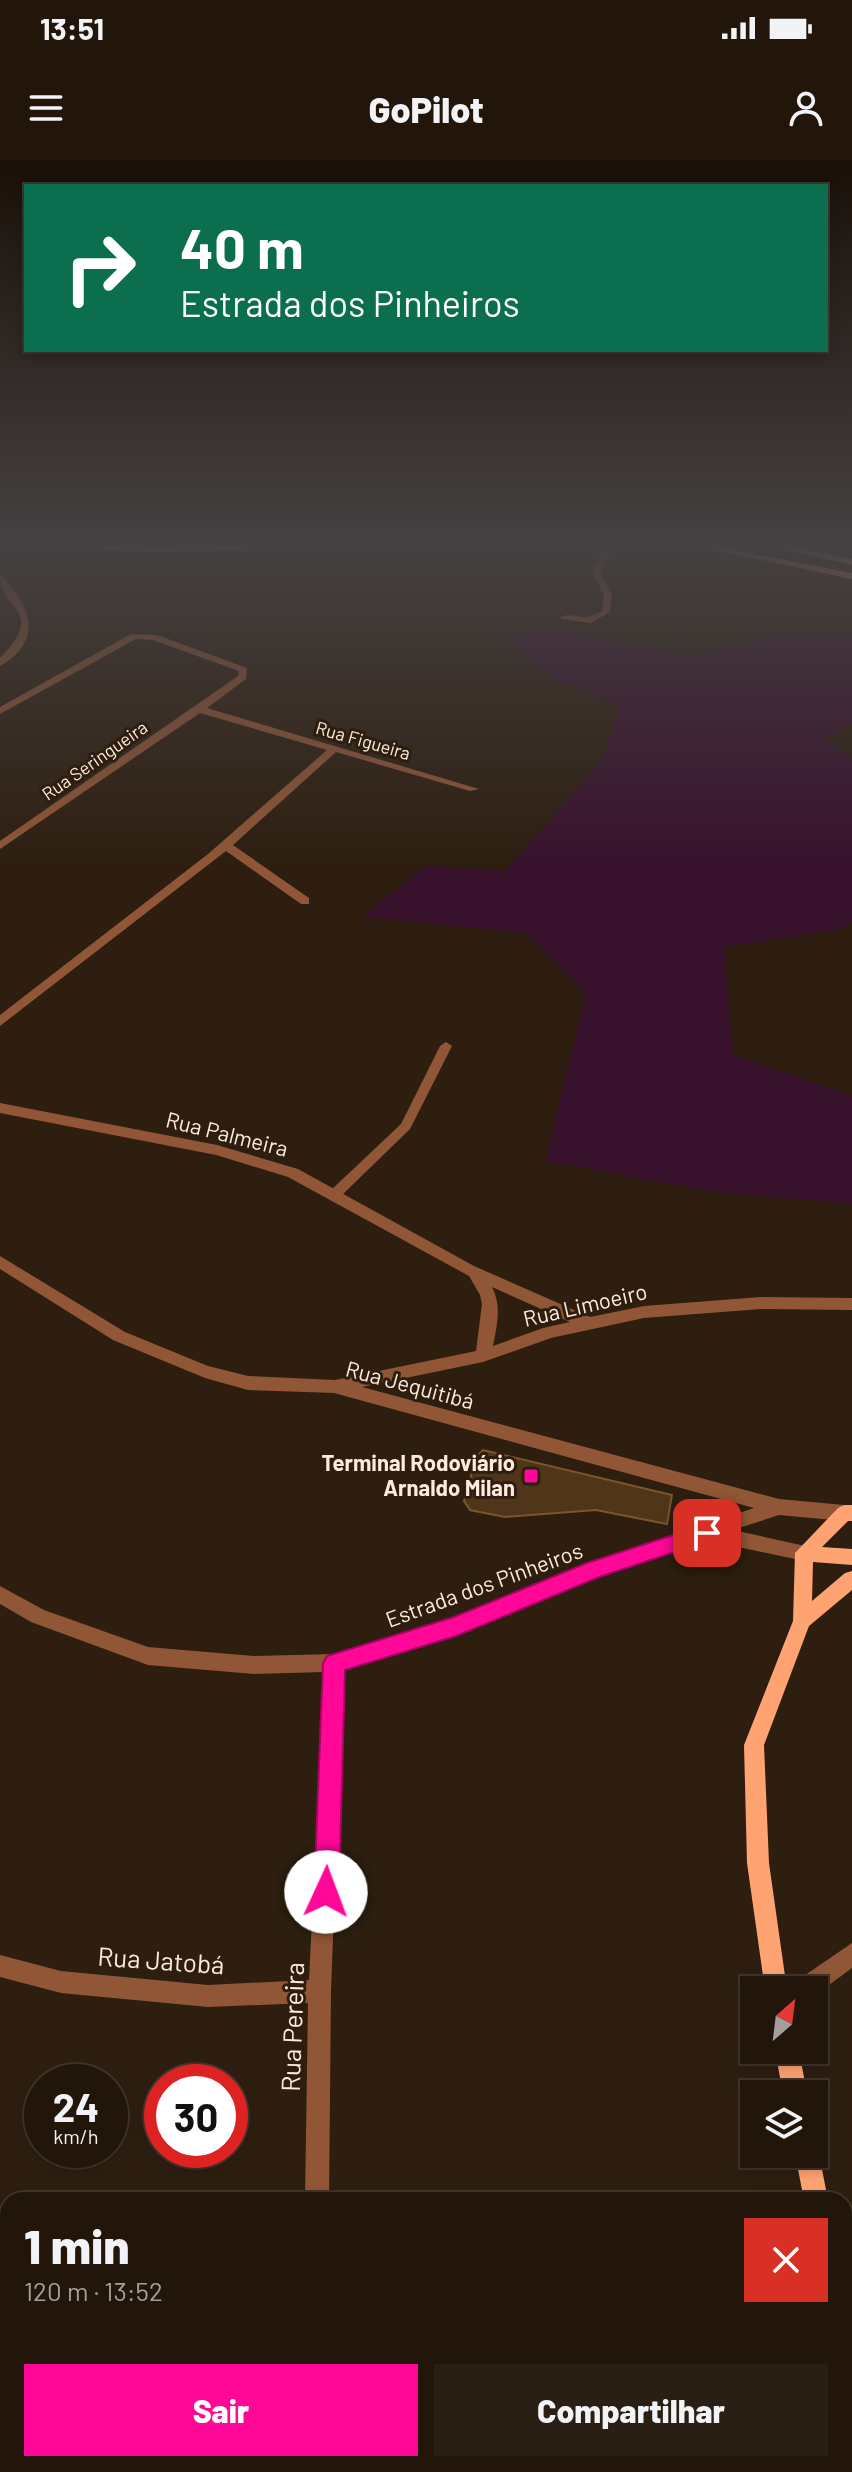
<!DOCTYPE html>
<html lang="pt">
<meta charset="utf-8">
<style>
:root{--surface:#22160b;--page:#2a1f14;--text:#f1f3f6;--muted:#a29f9d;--line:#3f352c;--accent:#ff0797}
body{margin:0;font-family:Barlow,sans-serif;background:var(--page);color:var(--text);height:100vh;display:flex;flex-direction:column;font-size:30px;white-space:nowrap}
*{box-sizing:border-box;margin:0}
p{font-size:26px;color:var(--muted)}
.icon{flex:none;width:44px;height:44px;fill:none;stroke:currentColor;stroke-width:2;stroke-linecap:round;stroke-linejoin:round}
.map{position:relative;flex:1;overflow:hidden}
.drawer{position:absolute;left:0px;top:2032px;width:852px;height:280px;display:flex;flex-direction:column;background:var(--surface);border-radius:24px 24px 0 0;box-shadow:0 4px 12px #0003,0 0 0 2px var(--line)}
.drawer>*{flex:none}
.top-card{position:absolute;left:24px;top:24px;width:804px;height:168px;border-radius:0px;box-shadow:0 4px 12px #0003,0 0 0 2px var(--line);background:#0b6e4f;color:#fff;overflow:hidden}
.needle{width:52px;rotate:28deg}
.fabs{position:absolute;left:740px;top:1816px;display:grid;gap:16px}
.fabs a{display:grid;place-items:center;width:88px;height:88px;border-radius:0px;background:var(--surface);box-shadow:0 4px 12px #0003,0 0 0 2px var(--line);font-size:40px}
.speed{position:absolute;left:24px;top:1904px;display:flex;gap:16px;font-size:40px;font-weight:700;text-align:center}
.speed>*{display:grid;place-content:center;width:104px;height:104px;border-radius:50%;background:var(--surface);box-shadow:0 4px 12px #0003,0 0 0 2px var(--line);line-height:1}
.speed small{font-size:20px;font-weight:400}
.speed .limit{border:12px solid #d22;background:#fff;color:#111}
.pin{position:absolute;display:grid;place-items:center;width:68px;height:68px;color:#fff;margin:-34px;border-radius:16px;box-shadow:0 4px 12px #0006}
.me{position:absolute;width:88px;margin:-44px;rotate:2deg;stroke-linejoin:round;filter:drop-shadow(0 0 6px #0008)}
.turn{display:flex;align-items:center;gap:28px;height:168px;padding:0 24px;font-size:36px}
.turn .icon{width:104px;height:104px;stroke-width:2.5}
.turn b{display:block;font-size:56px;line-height:68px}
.round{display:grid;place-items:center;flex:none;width:84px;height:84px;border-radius:0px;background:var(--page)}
.headline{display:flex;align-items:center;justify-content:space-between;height:136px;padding:0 24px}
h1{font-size:48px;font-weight:800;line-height:60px}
.primary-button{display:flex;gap:16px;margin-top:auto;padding:16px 24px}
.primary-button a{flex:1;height:92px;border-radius:0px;background:var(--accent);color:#fff;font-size:32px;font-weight:800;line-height:92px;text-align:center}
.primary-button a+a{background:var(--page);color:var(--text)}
.status{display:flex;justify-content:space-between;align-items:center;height:56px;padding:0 40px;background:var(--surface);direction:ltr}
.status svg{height:22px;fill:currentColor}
header{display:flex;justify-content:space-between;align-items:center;height:104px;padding:0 24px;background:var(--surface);font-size:36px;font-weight:800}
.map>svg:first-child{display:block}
.green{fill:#38112d}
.building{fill:#503619;stroke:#7e552a;stroke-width:2}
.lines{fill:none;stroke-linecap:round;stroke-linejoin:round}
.service{fill:#905636;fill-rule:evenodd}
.minor{fill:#905636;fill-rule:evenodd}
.secondary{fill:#ffa372;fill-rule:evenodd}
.route{fill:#ff0797;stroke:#a60562;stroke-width:2}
.poi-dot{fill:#ff0797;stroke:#2d1e0f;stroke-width:3}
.labels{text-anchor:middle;stroke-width:6;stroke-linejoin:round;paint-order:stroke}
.far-street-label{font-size:18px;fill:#ffebdb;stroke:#2d1e0f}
.street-label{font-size:22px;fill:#ffebdb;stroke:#2d1e0f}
.poi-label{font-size:22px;font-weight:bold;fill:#ffebdb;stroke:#2d1e0f;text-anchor:end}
.near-street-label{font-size:26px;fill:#ffebdb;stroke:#2d1e0f}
</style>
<div class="status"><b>13:51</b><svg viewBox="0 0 49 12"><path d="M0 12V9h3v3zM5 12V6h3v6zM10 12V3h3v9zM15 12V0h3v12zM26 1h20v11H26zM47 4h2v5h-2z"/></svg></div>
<header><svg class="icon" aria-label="menu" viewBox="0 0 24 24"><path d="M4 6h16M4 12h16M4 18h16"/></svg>GoPilot<svg class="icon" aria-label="person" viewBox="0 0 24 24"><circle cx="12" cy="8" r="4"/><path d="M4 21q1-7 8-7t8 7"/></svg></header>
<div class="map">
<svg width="852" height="2312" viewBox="0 0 852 2312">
<rect width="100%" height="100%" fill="#2d1e0f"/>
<path class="green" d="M546,468L691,497L778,476H852V563L824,580L852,599V762L837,770L724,787L733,895L852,936V1044L715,1032L545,1001L586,833L525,773L362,757L426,706L505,711L599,604L621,547L554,518L505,479Z"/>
<path class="building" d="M483,1290L672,1335L667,1364L596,1350L505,1357L470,1350L464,1341L476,1297Z"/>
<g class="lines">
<g class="service">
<path d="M606,386H614L600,411L612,436L610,452L591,463L561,459L560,457C576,451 581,464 602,451L604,436L592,411Z"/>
<path d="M446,882L452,886L410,969L340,1037H330L329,1034L330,1031L401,964L440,886Z"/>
</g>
<g class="minor">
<path d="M0,386H8L0,392Z"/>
<path d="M0,415C7,420 12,428 17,435C37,463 31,489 0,506V498C48,450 0,452 0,415Z"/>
<path d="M131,474L157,475L247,508L246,519L207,548L479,629L470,631L336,592L233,685L309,738V744H301L226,691L0,866V855L208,694L327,590L200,553L0,689V681L238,516L239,511L153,480L136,479L0,554V547Z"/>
<path d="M0,943L217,985L298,1009L474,1106L590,1157L644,1146L761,1137L852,1138V1150L761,1149L644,1158L551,1178L483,1202L362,1227L779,1339L844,1345L850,1348L852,1355L844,1361L779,1355L733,1370L810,1387L813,1393L810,1399L804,1401L705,1380L599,1416L456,1475L343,1509L331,1831L329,2040H305L308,1843L208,1847L61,1833L0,1817V1795L61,1811L208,1825L309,1820L324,1512L254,1514L148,1505L31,1462L0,1444V1426L44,1450L148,1487L254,1496L334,1494L454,1458L587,1404L754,1348L334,1233L248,1230L205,1218L113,1180L0,1109V1096L125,1172L208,1206L248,1216L335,1220L476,1191L482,1144L480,1135L469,1116L288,1017L216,995L0,953ZM492,1127L570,1162L543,1168L493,1186C497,1165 502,1146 492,1127Z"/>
<path d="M852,1783V1808L814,1836V1830H792L795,1822Z"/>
<path d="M0,2249L8,2251V2277L0,2275Z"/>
<path d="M127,2304H155L159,2312H131Z"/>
</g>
<g class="secondary">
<path d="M90,386H272L268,389L155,392L94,389Z"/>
<path d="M696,386H713L852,413V419Z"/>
<path d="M771,386H788L852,399V405Z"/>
<path d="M844,1345H852V1361H848L822,1387L852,1389V1405L813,1402L812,1441L845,1413L852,1411V1430L809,1466L764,1585L769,1703L787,1830H765L747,1703L744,1585L793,1461L795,1393L838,1348Z"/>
<path d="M775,1890H799L807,1934H783Z"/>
<path d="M814,1985L819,1994L828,2040H804L795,1994H814Z"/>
<path d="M844,2168L852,2171V2234L844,2231Z"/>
</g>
</g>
<linearGradient id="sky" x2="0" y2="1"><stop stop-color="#191008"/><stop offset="0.54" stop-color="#464142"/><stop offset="1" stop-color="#464142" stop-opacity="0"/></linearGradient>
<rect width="852" height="710" fill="url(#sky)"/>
<path class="route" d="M707,1364L714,1366L717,1373L714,1379L599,1417L456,1476L345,1510L339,1732L335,1741L326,1744L317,1741L314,1732L323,1503L327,1496L454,1457L587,1403Z"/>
<rect class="poi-dot" x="523" y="1308" width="16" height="16" rx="4"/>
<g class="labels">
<g class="far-street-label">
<text transform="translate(363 581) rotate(16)" y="6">Rua Figueira</text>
<text transform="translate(95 601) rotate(-35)" y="6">Rua Seringueira</text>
</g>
<g class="street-label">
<text transform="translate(227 974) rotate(14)" y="8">Rua Palmeira</text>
<text transform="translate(585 1145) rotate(-13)" y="8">Rua Limoeiro</text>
<text transform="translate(410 1225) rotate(15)" y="8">Rua Jequitibá</text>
<text transform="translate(484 1425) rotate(-20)" y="8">Estrada dos Pinheiros</text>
</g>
<g class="poi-label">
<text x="515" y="1311">Terminal Rodoviário<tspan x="515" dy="25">Arnaldo Milan</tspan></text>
</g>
<g class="near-street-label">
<text transform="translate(161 1801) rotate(4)" y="9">Rua Jatobá</text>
<text transform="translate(293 1867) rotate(-88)" y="9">Rua Pereira</text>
</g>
</g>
</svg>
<div class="fabs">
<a><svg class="needle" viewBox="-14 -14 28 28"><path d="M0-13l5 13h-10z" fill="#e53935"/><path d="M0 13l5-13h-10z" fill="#a29f9d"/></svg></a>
<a><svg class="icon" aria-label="layers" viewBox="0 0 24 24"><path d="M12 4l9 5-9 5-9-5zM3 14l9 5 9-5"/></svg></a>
</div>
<div class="speed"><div>24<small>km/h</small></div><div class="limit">30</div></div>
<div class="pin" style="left:707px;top:1373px;background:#d93025"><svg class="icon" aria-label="arrive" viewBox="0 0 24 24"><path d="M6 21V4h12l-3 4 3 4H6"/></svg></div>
<svg class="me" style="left:326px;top:1732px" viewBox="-20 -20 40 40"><circle r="19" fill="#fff"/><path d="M0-13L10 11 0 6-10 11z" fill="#ff0797"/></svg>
<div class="top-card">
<div class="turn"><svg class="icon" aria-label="right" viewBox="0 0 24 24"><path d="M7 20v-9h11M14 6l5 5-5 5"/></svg><div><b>40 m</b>Estrada dos Pinheiros</div></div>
</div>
<section class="drawer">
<div class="headline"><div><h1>1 min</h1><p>120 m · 13:52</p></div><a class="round" style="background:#d93025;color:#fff"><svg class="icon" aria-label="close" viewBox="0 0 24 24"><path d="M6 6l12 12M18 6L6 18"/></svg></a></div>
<div class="primary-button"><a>Sair</a><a>Compartilhar</a></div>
</section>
</div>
